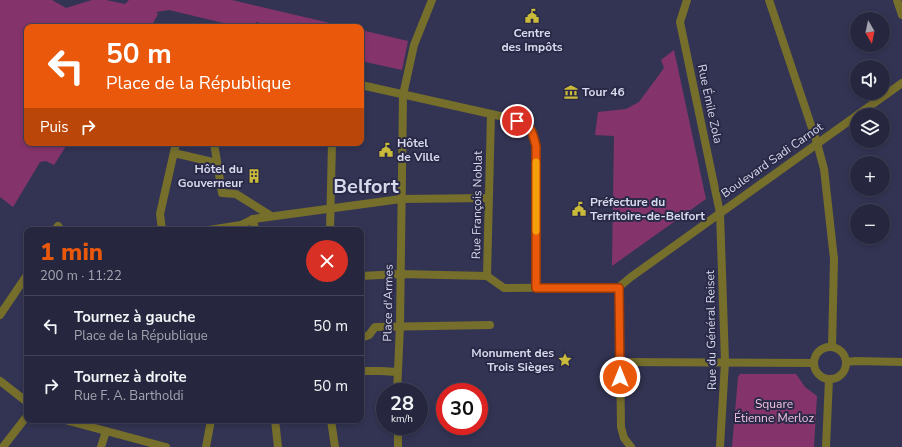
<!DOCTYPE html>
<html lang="fr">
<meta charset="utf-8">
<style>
:root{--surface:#26273e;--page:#323349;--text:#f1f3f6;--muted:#a4a5b0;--line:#424458;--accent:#ea580c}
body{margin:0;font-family:"Nunito Sans",sans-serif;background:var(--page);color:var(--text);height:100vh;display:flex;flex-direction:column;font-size:15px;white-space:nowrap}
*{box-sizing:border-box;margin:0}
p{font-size:13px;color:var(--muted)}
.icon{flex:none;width:22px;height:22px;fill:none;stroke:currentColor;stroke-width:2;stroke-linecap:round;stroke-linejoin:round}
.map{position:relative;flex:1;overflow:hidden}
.details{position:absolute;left:24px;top:227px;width:340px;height:196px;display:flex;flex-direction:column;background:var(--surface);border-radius:8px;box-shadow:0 2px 6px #0003,0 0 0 1px var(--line)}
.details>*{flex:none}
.hud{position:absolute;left:24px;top:24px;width:340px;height:122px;border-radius:8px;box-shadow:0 2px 6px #0003,0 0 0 1px var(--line);background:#ea580c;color:#fff;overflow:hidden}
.needle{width:26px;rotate:171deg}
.controls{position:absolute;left:850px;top:12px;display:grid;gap:8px}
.controls a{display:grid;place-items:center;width:40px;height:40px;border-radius:50%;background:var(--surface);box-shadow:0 2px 6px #0003,0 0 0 1px var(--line);font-size:20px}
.speed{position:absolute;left:376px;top:383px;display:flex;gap:8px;font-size:20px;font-weight:700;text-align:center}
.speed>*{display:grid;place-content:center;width:52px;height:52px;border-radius:50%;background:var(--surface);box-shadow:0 2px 6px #0003,0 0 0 1px var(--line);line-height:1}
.speed small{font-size:10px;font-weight:400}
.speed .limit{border:6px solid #d22;background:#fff;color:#111}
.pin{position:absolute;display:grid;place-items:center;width:34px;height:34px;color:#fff;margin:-17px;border:2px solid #fff;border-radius:50%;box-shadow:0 1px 4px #0007}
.me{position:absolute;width:44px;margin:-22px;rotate:0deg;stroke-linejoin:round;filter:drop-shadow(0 0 3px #0008)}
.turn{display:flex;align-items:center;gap:14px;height:84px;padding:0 16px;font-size:18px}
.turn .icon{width:52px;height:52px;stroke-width:2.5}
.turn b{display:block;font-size:28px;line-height:34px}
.then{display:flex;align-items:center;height:38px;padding:0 16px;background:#0003;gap:8px;font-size:15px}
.round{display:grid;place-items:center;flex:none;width:42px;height:42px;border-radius:21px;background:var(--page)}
.head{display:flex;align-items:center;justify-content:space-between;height:68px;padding:0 16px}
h1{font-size:24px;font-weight:800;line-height:30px;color:var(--accent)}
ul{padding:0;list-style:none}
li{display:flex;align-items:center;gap:12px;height:60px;padding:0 16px;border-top:1px solid var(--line)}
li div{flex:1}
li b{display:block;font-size:15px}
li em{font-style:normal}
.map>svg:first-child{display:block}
.green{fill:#85346b}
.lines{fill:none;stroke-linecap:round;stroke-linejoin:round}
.street{stroke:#766e2b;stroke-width:8}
.route-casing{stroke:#983908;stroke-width:10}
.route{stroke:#ea580c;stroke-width:7}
.slow{stroke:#f59e0b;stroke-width:7}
.labels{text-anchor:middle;stroke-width:4;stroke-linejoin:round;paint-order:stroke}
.poi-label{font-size:12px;font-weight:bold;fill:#d6d8eb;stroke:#2a2a48;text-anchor:start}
.street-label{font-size:12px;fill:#d6d8eb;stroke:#2a2a48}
.park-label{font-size:12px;fill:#f1c1de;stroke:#2a2a48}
.town-label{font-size:20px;font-weight:bold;fill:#d6d8eb;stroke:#2a2a48}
</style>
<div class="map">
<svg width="902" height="447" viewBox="0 0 902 447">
<rect width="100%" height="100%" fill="#333453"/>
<g class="green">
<path d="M0,0H52L66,8L92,0H106L125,4L129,0H232L347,27H277L256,22V27H240L169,10L156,12L158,14L151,27H27V143H68L54,165L46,161L40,162L13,207L0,197Z"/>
<path d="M361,30L408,41L402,70L361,61Z"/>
<path d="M674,50L706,199L612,266L614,136L595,135L598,112L626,109L639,102L664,68L661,60Z"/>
<path d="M740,374H796L805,387L817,396L814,447H732L738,377Z"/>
</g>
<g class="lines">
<g class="street">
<path d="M687,0L680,22L720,213L725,362L720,447"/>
<path d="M769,0L817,143L824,169L834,259L832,347"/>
<path d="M897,0L902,15"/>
<path d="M361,85L509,118L525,124L532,130L536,145V287"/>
<path d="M214,143L222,193L236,194L271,216"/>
<path d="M174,153L217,163"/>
<path d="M253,219L255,230"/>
<path d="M55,230L58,226L61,230"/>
<path d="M162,230L160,214L176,143"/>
<path d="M209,230L241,225L253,219L401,199L488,198"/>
<path d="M330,230L332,143"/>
<path d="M361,276L400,274L487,276"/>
<path d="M487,276L491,114"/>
<path d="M487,276L504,288L619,287"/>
<path d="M619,287L631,277L902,83"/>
<path d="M619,287L621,427L624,438L631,447"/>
<path d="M0,315L27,275"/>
<path d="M361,338L369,335L375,327L490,325"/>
<circle cx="830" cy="363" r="16"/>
<path d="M620,362L814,363"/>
<path d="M846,362L856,361L902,362"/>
<path d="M361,371H381L397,372"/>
<path d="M0,381L27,402"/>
<path d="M397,392L400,326L403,95L414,45L432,0"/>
<path d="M65,420L166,447"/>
<path d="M275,420L278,447"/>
<path d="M331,420L335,447"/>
<path d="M398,426V447"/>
<path d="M3,447L27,416"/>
<path d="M101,447L106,431"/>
<path d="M206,447L211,420"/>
<path d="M826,447L829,379"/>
</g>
</g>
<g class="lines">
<defs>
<path id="route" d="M517,121C532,126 532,131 536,146V288H619L620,377"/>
</defs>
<use href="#route" class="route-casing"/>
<use href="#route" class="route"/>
<path class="slow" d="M536,162V231"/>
</g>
<defs>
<symbol id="civic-bare" viewBox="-9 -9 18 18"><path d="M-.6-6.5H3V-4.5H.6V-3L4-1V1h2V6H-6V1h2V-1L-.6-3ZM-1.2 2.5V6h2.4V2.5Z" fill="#caba3a" stroke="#2a2a48" stroke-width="2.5" paint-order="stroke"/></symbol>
<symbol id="museum-bare" viewBox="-9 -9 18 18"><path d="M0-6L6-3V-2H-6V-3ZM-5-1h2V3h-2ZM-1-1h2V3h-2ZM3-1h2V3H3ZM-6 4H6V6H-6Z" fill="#caba3a" stroke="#2a2a48" stroke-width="2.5" paint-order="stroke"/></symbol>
<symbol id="building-bare" viewBox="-9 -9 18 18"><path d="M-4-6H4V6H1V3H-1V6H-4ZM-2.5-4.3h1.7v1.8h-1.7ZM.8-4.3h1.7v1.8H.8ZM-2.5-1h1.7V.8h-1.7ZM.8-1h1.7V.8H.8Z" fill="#caba3a" stroke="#2a2a48" stroke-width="2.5" paint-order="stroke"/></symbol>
<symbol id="sight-bare" viewBox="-9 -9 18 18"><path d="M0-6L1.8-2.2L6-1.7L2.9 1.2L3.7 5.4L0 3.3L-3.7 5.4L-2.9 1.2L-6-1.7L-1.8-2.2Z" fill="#caba3a" stroke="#2a2a48" stroke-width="2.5" paint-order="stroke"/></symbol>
</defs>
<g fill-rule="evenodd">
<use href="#civic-bare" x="522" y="6" width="20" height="20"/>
<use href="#museum-bare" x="561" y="82" width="20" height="20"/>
<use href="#civic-bare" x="376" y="140" width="20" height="20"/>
<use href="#building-bare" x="244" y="166" width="20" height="20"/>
<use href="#civic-bare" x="569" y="199" width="20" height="20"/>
<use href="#sight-bare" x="555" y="350" width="20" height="20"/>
</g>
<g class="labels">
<g class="poi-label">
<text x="532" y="37" text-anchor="middle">Centre<tspan x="532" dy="14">des Impôts</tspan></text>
<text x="582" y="96">Tour 46</text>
<text x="397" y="147">Hôtel<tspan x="397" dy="14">de Ville</tspan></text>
<text x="243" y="173" text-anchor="end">Hôtel du<tspan x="243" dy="14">Gouverneur</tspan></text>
<text x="590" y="206">Préfecture du<tspan x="590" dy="14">Territoire-de-Belfort</tspan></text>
<text x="554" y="357" text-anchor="end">Monument des<tspan x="554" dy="14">Trois Sièges</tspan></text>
</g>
<g class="street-label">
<text transform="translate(710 104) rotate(78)" y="4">Rue Émile Zola</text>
<text transform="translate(772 160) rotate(-35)" y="4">Boulevard Sadi Carnot</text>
<text transform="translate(477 205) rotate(-89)" y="4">Rue François Noblat</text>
<text transform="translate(388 303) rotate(-89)" y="4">Place d'Armes</text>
<text transform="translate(711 330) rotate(-91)" y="4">Rue du Général Reiset</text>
</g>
<g class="park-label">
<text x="774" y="408">Square<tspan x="774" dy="14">Étienne Merloz</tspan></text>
</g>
<g class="town-label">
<text x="366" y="193">Belfort</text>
</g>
</g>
</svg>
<div class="controls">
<a><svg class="needle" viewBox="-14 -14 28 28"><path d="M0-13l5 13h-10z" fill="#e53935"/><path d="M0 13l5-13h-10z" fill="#a4a5b0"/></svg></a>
<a><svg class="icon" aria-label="sound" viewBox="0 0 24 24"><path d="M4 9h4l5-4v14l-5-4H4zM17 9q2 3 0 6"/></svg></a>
<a><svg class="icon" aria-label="layers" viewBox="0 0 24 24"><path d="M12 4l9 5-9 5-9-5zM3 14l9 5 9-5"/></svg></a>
<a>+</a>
<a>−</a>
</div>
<div class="speed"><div>28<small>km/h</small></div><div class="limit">30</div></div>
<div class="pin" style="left:517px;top:121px;background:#d93025"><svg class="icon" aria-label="arrive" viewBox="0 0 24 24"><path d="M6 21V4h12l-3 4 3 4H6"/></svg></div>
<svg class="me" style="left:620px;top:377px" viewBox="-20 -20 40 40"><circle r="17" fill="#ea580c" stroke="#fff" stroke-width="3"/><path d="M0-11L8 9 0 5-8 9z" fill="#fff"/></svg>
<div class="hud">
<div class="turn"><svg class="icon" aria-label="left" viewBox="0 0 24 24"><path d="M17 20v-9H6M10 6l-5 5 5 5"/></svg><div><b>50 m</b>Place de la République</div></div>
<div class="then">Puis<svg class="icon" aria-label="right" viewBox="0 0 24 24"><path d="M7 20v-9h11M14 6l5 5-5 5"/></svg></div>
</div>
<section class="details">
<div class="head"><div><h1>1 min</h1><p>200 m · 11:22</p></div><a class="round" style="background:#d93025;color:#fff"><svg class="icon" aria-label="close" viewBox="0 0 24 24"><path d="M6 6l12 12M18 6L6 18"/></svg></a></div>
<ul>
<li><svg class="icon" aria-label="left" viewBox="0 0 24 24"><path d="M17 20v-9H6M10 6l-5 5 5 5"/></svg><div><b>Tournez à gauche</b><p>Place de la République</p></div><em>50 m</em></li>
<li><svg class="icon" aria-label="right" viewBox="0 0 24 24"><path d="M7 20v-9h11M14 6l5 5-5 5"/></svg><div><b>Tournez à droite</b><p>Rue F. A. Bartholdi</p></div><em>50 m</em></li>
</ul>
</section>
</div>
